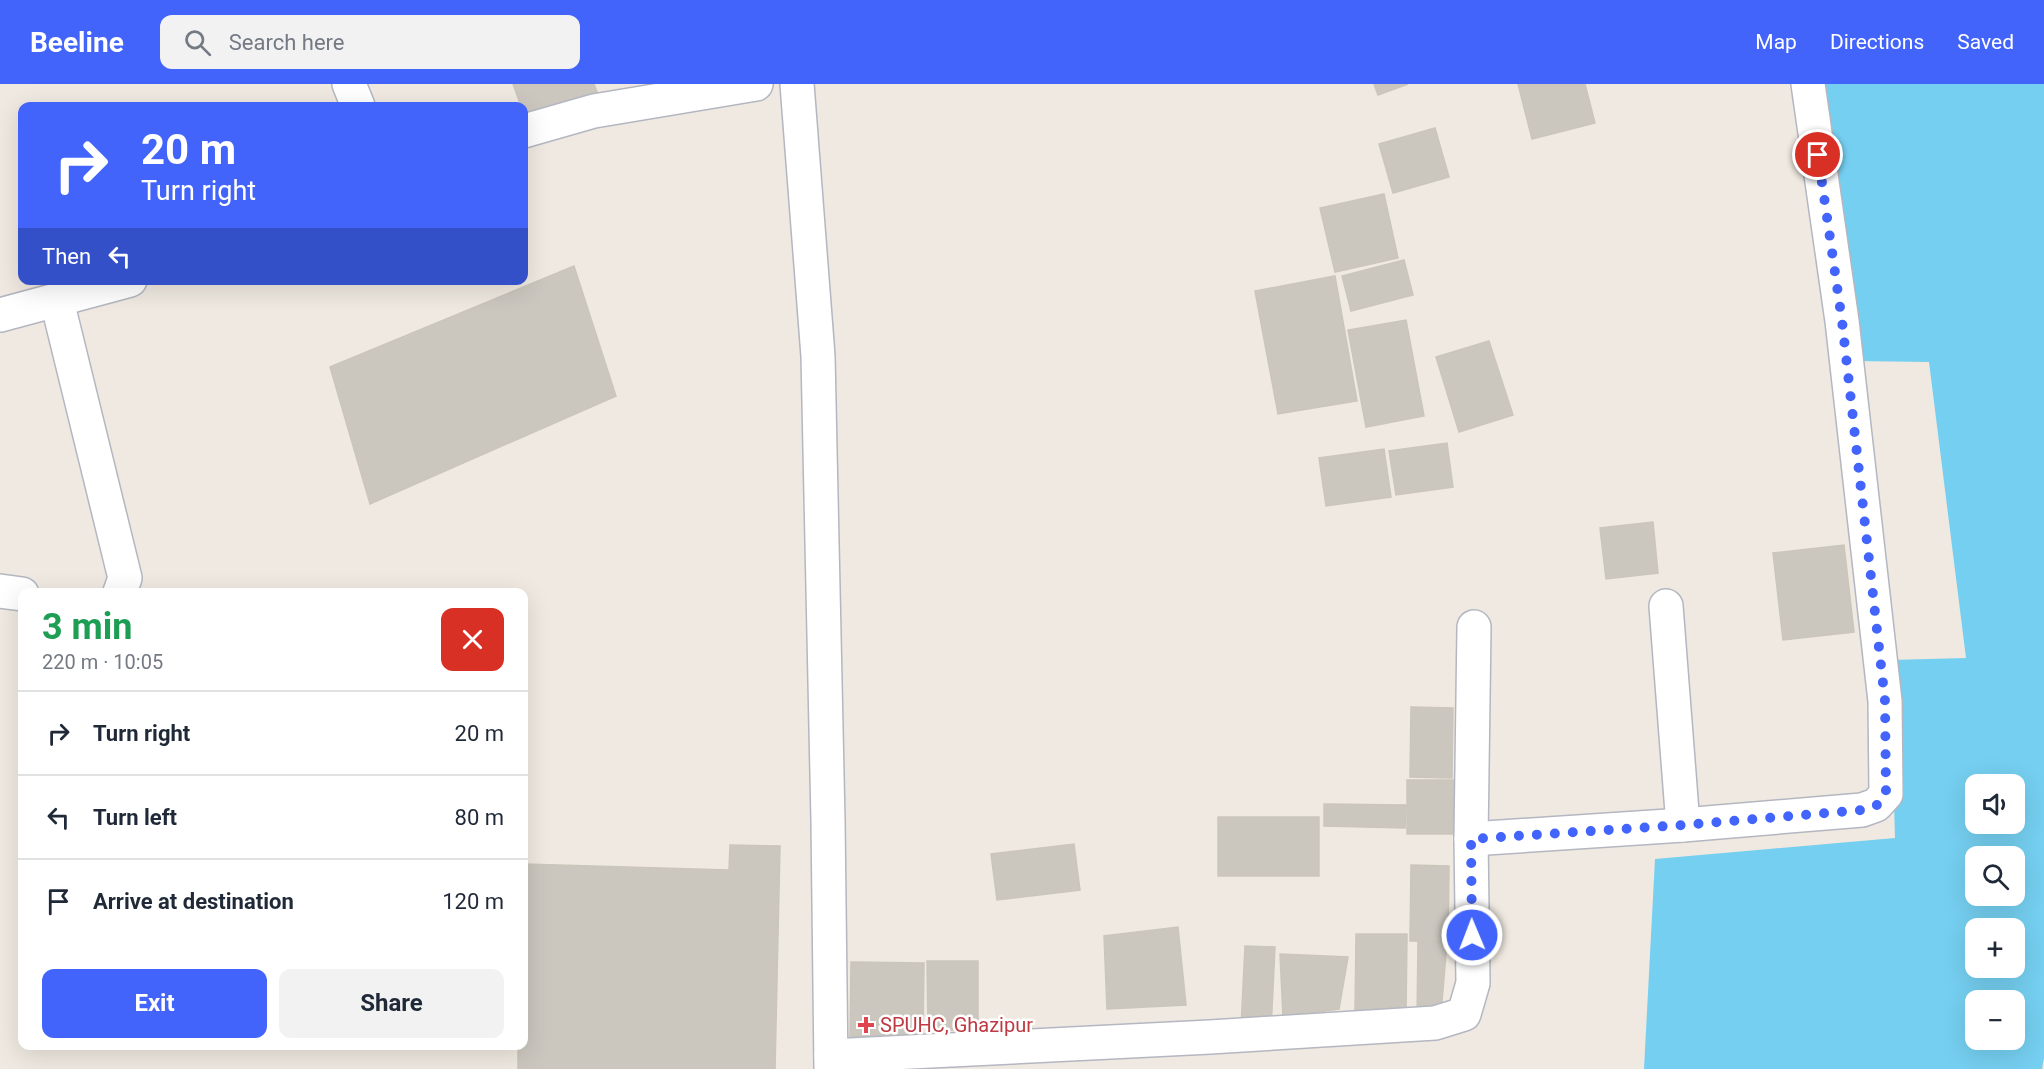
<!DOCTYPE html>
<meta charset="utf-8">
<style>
:root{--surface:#fff;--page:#f2f2f3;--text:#1f2937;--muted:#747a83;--line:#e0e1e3;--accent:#4264fb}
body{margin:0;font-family:Roboto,sans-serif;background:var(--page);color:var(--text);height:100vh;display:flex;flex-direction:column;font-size:22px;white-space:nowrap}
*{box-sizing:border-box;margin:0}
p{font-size:20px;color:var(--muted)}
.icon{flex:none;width:33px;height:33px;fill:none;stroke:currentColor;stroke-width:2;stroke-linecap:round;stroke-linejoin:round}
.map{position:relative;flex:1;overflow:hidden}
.drawer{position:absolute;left:18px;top:504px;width:510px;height:462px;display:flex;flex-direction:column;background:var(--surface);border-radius:12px;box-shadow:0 6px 24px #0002}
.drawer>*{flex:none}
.hud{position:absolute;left:18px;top:18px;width:510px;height:183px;border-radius:12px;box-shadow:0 6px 24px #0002;background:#4264fb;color:#fff;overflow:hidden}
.buttons{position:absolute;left:1965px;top:690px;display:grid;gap:12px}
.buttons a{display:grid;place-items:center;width:60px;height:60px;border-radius:12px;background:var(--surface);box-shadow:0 6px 24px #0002;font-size:30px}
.pin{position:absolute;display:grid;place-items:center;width:51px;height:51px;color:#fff;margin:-26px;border:3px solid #fff;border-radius:50%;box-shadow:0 2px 6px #0007}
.me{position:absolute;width:66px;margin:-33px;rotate:359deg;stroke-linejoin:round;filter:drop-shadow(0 0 4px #0008)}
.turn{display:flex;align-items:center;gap:21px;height:126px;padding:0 24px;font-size:27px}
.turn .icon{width:78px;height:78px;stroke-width:2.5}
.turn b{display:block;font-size:42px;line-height:51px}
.then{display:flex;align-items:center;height:57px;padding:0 24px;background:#0003;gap:12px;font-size:22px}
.round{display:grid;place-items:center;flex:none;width:63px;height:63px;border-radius:12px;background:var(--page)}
.overview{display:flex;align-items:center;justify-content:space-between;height:102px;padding:0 24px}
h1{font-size:36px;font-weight:700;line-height:45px;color:#1e9e55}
.primary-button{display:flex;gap:12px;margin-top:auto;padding:12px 24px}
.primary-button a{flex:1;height:69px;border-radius:12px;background:var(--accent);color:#fff;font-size:24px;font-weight:700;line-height:69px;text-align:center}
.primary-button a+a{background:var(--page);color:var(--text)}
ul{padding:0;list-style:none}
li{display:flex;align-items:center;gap:18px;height:84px;padding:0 24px;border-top:2px solid var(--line)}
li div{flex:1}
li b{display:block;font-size:22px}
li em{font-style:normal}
header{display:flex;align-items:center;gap:36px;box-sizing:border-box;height:84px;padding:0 30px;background:var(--accent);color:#fff}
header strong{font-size:28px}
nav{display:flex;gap:33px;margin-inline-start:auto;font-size:21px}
.search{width:420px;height:54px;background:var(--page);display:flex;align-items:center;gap:15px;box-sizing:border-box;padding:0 21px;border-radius:12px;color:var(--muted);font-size:22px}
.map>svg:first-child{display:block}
.water{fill:#75cff0;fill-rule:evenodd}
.building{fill:#cbc7bf;stroke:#cbc5ba;stroke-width:1.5}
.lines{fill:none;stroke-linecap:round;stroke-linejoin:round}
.street-casing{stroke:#b4b7c1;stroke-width:36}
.street{stroke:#fff;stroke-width:33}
.route{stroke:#4264fb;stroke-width:10;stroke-dasharray:0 18}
.health-dot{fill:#e0444e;stroke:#fff;stroke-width:2}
.labels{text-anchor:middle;stroke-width:5;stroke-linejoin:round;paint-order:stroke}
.health-label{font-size:20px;fill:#be3a42;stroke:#fff;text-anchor:start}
</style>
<header>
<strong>Beeline</strong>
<div class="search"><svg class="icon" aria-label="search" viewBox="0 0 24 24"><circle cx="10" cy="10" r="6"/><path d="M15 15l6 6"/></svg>Search here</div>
<nav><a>Map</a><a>Directions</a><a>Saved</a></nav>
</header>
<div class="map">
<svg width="2044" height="985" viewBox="0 0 2044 985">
<rect width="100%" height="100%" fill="#efe9e1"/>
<path class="water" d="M1806,0H2044V974L2042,985H1644L1655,775L1895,754L1890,576L1966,574L1929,278L1855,277ZM1976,700H2014V740H1976ZM1976,772H2014V812H1976ZM1976,844H2014V884H1976ZM1976,916H2014V956H1976Z"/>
<g class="building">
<path d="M513,0H594L599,13L526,37L524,22H521Z"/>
<path d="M1374,0H1408L1378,11Z"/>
<path d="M1518,0H1585L1595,39L1532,55Z"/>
<path d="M1435,44L1449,93L1393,109L1379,60Z"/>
<path d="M1384,110L1398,174L1335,188L1320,124Z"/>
<path d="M1404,176L1413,211L1351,227L1342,192Z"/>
<path d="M574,182L616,312L370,420L330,283Z"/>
<path d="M1335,192L1357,317L1278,330L1255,207Z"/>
<path d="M1406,236L1424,332L1366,343L1348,246Z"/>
<path d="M1489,257L1513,331L1459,348L1436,273Z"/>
<path d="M1447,359L1453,403L1396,411L1389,367Z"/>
<path d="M1384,365L1391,413L1326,422L1319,374Z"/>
<path d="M1653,438L1658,489L1606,495L1600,444Z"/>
<path d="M1844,461L1854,548L1783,556L1773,469Z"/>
<path d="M1411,623L1453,624L1452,694L1410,693Z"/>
<path d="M1407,696H1459L1458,750H1407Z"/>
<path d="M1324,720L1406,721L1405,744L1324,742Z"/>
<rect x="1218" y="733" width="101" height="59"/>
<path d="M1074,760L1080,806L997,816L991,770Z"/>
<path d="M730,761L780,762L775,985H518V962H524V780L729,786Z"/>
<path d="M1411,781L1449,782L1448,858L1410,857Z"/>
<path d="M1178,843L1186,921L1107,925L1104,852Z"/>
<path d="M1356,850H1407L1406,932L1355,931Z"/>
<path d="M1418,858H1447L1441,930L1417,935Z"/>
<path d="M1245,862L1275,863L1271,946L1241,944Z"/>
<path d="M1280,870L1348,873L1339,925L1283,933Z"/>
<path d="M927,877H978V946H928Z"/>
<path d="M851,878L924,879L923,955L850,954Z"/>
</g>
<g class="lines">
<defs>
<g id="street">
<path d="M349,0L358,22"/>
<path d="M797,0L818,272L828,737L831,985"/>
<path d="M524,47L594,27L756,0"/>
<path d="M57,217L125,494L120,508"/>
<path d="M0,231L130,196"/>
<path d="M0,507L22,510"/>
<path d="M1666,522L1683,741"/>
<path d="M1471,755L1683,741L1862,726L1876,721L1886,710L1885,617L1842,237L1808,0"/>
<path d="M831,972L1210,953L1435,939L1464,930L1473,899L1471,755L1474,543"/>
</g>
</defs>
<use href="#street" class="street-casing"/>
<use href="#street" class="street"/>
</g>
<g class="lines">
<path class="route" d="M1472,851L1471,755L1683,741L1862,726L1876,722L1886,710L1885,617L1842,237L1818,71"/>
</g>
<path class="health-dot" d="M863 932h6v6h6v6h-6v6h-6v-6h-6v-6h6z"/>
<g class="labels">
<g class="health-label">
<text x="880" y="948">SPUHC, Ghazipur</text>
</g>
</g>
</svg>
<div class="buttons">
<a><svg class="icon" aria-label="sound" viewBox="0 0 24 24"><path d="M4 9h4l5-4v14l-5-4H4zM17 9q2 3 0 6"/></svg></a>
<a><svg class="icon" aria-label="search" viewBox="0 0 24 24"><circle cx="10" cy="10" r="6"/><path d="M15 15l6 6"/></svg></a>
<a>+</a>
<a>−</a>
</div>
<div class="pin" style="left:1818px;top:71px;background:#d93025"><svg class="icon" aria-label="arrive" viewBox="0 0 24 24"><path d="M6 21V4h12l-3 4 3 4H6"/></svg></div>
<svg class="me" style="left:1472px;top:851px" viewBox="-20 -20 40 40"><circle r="17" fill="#4264fb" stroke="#fff" stroke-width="3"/><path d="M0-11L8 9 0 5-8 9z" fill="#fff"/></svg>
<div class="hud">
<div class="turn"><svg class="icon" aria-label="right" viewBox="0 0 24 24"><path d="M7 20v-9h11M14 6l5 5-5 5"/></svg><div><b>20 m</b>Turn right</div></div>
<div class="then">Then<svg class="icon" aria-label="left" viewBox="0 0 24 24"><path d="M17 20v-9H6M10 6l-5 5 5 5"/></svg></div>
</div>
<section class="drawer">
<div class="overview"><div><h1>3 min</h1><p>220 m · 10:05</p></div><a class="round" style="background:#d93025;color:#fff"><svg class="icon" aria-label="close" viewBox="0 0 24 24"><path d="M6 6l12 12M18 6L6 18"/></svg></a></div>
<ul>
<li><svg class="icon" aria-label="right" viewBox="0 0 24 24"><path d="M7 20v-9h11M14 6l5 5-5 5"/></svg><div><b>Turn right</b></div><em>20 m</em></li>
<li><svg class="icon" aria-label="left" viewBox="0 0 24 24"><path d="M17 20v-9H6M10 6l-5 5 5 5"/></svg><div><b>Turn left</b></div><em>80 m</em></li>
<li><svg class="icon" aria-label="arrive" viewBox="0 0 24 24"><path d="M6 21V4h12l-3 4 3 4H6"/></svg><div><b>Arrive at destination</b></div><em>120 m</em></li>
</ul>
<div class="primary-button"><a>Exit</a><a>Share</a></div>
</section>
</div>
